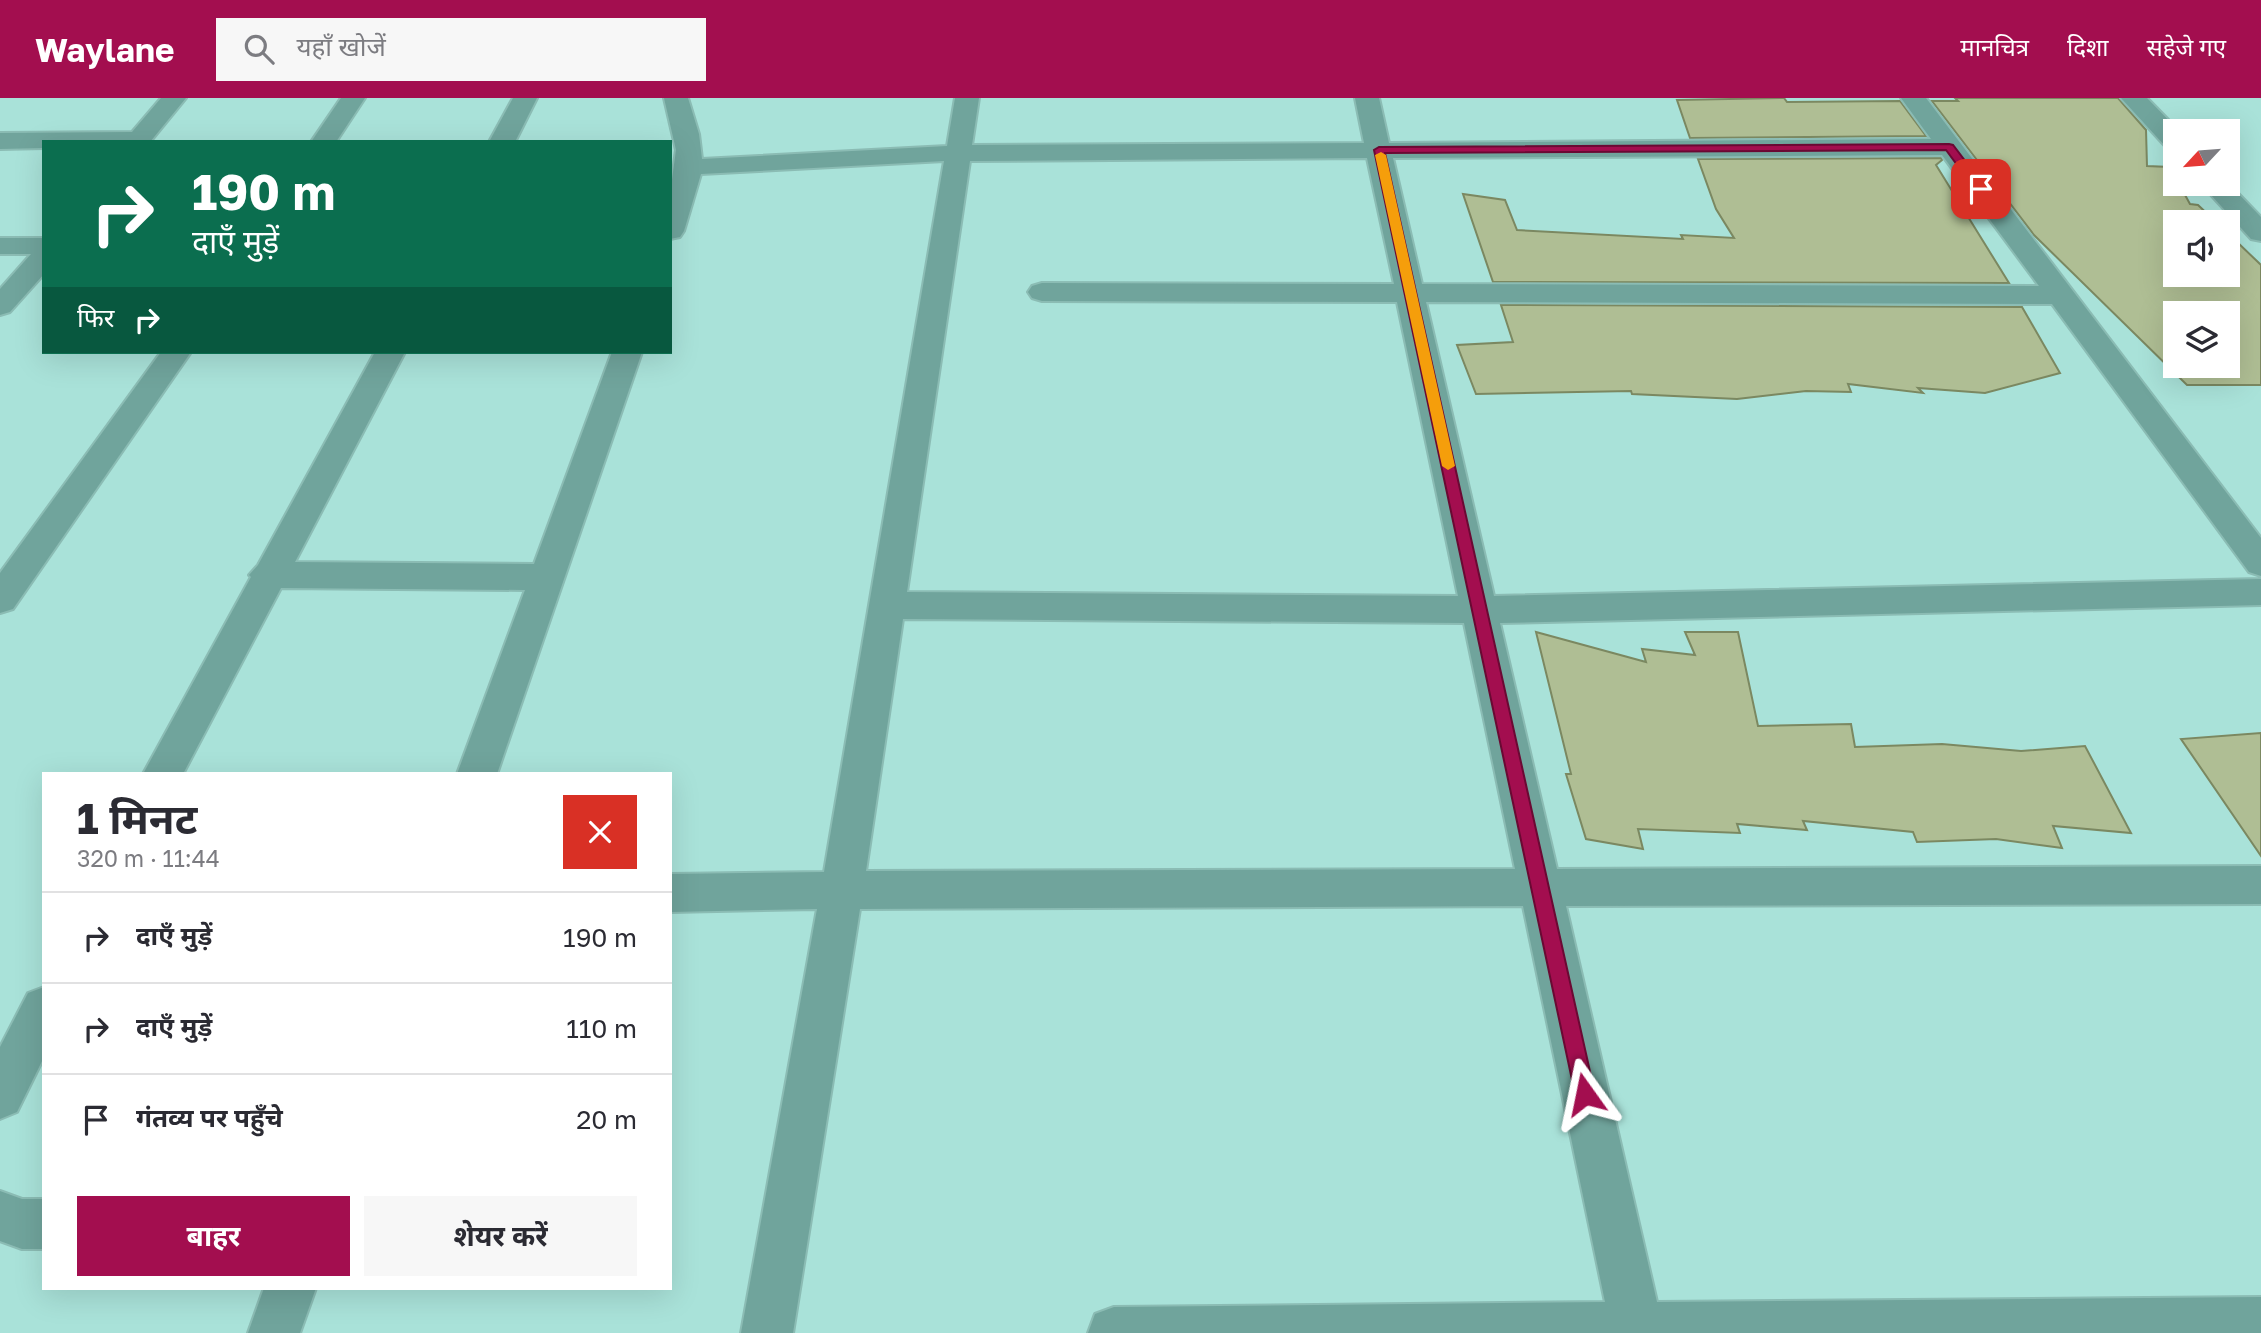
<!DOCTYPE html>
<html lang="hi">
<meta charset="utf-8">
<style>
:root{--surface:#fff;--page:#f7f7f7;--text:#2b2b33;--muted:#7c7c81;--line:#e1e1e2;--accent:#a30e4f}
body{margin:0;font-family:"Golos Text","Noto Sans Devanagari",sans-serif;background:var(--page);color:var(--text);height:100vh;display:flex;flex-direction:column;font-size:26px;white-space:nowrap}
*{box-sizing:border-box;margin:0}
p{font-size:23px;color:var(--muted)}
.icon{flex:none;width:38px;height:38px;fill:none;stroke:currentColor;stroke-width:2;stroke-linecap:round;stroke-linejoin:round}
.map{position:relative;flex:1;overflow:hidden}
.details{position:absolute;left:42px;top:674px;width:630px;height:518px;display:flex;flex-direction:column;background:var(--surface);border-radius:0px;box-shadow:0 7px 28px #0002}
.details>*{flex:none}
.banner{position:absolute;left:42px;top:42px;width:630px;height:214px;border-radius:0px;box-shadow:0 7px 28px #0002;background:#0b6e4f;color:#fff;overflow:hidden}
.needle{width:46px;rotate:244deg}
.buttons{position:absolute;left:2163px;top:21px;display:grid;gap:14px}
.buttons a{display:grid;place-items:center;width:77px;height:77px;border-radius:0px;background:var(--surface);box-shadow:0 7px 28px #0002;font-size:35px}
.pin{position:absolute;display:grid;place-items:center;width:60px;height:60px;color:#fff;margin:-30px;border-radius:14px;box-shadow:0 4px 10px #0006}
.me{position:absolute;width:77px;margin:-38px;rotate:348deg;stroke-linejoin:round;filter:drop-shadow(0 0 5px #0008)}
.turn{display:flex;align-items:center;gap:24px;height:147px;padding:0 35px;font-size:32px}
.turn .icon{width:91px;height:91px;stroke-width:2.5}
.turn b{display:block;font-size:49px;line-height:60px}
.then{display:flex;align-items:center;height:66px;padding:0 35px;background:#0003;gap:14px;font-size:26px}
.round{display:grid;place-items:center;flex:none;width:74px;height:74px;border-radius:0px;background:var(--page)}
.summary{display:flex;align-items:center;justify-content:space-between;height:119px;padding:0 35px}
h1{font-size:42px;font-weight:700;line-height:52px}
.action{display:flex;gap:14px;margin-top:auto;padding:14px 35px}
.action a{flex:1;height:80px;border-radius:0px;background:var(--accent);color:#fff;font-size:28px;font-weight:700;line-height:80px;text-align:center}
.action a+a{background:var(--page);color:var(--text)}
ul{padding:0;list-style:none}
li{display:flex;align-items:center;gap:21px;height:91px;padding:0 35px;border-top:2px solid var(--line)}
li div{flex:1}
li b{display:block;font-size:26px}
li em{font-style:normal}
header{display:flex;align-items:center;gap:42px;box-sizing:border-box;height:98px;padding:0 35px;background:var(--accent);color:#fff}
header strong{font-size:33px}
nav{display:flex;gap:38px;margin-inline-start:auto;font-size:24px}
.search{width:490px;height:63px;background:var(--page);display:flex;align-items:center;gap:18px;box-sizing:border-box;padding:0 24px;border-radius:0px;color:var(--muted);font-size:26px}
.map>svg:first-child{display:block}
.building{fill:#afbe94;stroke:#7b8861;stroke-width:2;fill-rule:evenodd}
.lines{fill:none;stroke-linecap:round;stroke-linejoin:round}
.minor-casing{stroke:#8bbcb4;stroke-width:4}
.minor{fill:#70a49c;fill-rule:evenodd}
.route{fill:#a30e4f;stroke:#6a0933;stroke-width:2}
.slow{fill:#f59e0b}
</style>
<header>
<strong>Waylane</strong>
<div class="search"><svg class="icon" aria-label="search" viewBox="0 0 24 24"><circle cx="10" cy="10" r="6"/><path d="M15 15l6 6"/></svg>यहाँ खोजें</div>
<nav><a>मानचित्र</a><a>दिशा</a><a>सहेजे गए</a></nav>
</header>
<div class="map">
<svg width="2261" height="1235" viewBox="0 0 2261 1235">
<rect width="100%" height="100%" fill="#a9e2d9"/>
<g class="building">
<path d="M1784,0L1787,4L1900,3L1926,38L1690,40L1677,2Z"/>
<path d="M1955,0H2118L2146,32L2147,68L2170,69L2175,86H2179L2190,106L2198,107L2216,124H2175V177H2228V131H2232L2235,142L2261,167V287H2187L2034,137L1932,3H1958ZM2175,215H2228V268H2175Z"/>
<path d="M1941,60L1942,62L1936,67L2009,185L1493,184L1463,96L1505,102L1517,132L1683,141L1681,137L1734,140L1716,111L1698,61Z"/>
<path d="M1501,207L2022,209L2060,275L1985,295L1918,290L1923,295L1848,286L1851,294L1806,293L1737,301L1632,296L1631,293L1476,296L1457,247L1513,244Z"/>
<path d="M1536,534L1646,564L1642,551L1695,557L1685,534H1738L1758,628L1851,626L1855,649L1942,646L2021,653L2085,648L2131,735L2053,728L2062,750L1996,741L1917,744L1913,734L1803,723L1807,732L1737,726L1740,735L1638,731L1643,751L1586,741L1566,676H1571Z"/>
<path d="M2261,635V758L2181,641Z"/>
</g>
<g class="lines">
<defs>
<g id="minor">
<path d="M161,0H186L150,44H44V50L0,51V35L132,34Z"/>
<path d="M341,0H365L336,44H311Z"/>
<path d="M513,0H537L515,44H489Z"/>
<path d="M664,0H688L699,36L702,61L947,48L955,0H979L972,47L1364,45L1355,0H1379L1389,45L1931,41L1901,0H1926L2261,440V478L2249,474L2052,206L1426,204L1494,498L2261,481V507L1500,525L1557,771L2261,768V806L1566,808L1657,1204L2261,1199V1235H1088L1095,1216L1114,1209L1605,1204L1523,808L860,811L793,1235H741L817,811L670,814V776L824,774L944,63L701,76L684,133L680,139L670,141V96L676,52ZM1942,57L2039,188L1422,186L1393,60ZM1367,60L1394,186L1042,185L1032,188L1028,194L1032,200L1042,203L1397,204L1458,498L907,494L970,63ZM903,521L1464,525L1515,771L866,773Z"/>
<path d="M2121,0H2147L2179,33H2175V52L2166,49Z"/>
<path d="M2228,85L2261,119V143L2251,141L2201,86Z"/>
<path d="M0,140H44V176L10,214L0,217V191L31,156H0Z"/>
<path d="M161,254H191L13,511L0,515V475Z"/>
<path d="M375,254H405L295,464L534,466L612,254H642L497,676H457L525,492L281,490L183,676H143L251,479L249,477L258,467Z"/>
<path d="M44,889V959L17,1014L0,1021V949L28,895Z"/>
<path d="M0,1093L22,1101H44V1151H22L0,1143Z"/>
<path d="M264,1190H316L300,1235H248Z"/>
</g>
</defs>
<use href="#minor" class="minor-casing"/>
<use href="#minor" class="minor"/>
</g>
<path class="route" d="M1949,46L1953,47L1985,89V94H1977L1946,52L1385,55L1595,996L1592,1003L1585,1006L1578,1003L1575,996L1374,52L1379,49Z"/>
<path class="slow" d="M1381,54L1386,57L1455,368L1448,372L1442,368L1375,57Z"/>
</svg>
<div class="buttons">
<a><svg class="needle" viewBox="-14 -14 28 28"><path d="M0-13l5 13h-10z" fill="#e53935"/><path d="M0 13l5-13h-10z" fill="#7c7c81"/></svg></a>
<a><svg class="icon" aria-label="sound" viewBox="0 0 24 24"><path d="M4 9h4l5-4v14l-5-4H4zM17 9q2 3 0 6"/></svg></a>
<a><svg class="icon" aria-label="layers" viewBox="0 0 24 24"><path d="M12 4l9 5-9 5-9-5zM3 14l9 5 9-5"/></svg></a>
</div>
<div class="pin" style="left:1981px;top:91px;background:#d93025"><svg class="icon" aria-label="arrive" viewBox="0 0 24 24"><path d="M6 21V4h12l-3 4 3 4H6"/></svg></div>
<svg class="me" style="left:1585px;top:996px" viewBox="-20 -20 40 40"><path d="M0-17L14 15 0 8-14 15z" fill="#a30e4f" stroke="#fff" stroke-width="4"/></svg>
<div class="banner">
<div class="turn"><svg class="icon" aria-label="right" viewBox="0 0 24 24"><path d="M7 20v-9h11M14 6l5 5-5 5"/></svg><div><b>190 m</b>दाएँ मुड़ें</div></div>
<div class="then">फिर<svg class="icon" aria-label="right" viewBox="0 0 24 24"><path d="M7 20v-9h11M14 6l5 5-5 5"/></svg></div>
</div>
<section class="details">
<div class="summary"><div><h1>1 मिनट</h1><p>320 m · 11:44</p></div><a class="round" style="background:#d93025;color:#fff"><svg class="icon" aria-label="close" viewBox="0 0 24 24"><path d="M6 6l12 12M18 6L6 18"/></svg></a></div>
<ul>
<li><svg class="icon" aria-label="right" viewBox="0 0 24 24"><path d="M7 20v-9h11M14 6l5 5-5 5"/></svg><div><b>दाएँ मुड़ें</b></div><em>190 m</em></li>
<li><svg class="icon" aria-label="right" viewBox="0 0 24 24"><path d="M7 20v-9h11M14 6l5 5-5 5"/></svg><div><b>दाएँ मुड़ें</b></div><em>110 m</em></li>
<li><svg class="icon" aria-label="arrive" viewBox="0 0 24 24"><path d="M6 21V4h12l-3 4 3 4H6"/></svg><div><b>गंतव्य पर पहुँचे</b></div><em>20 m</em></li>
</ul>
<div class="action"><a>बाहर</a><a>शेयर करें</a></div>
</section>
</div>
